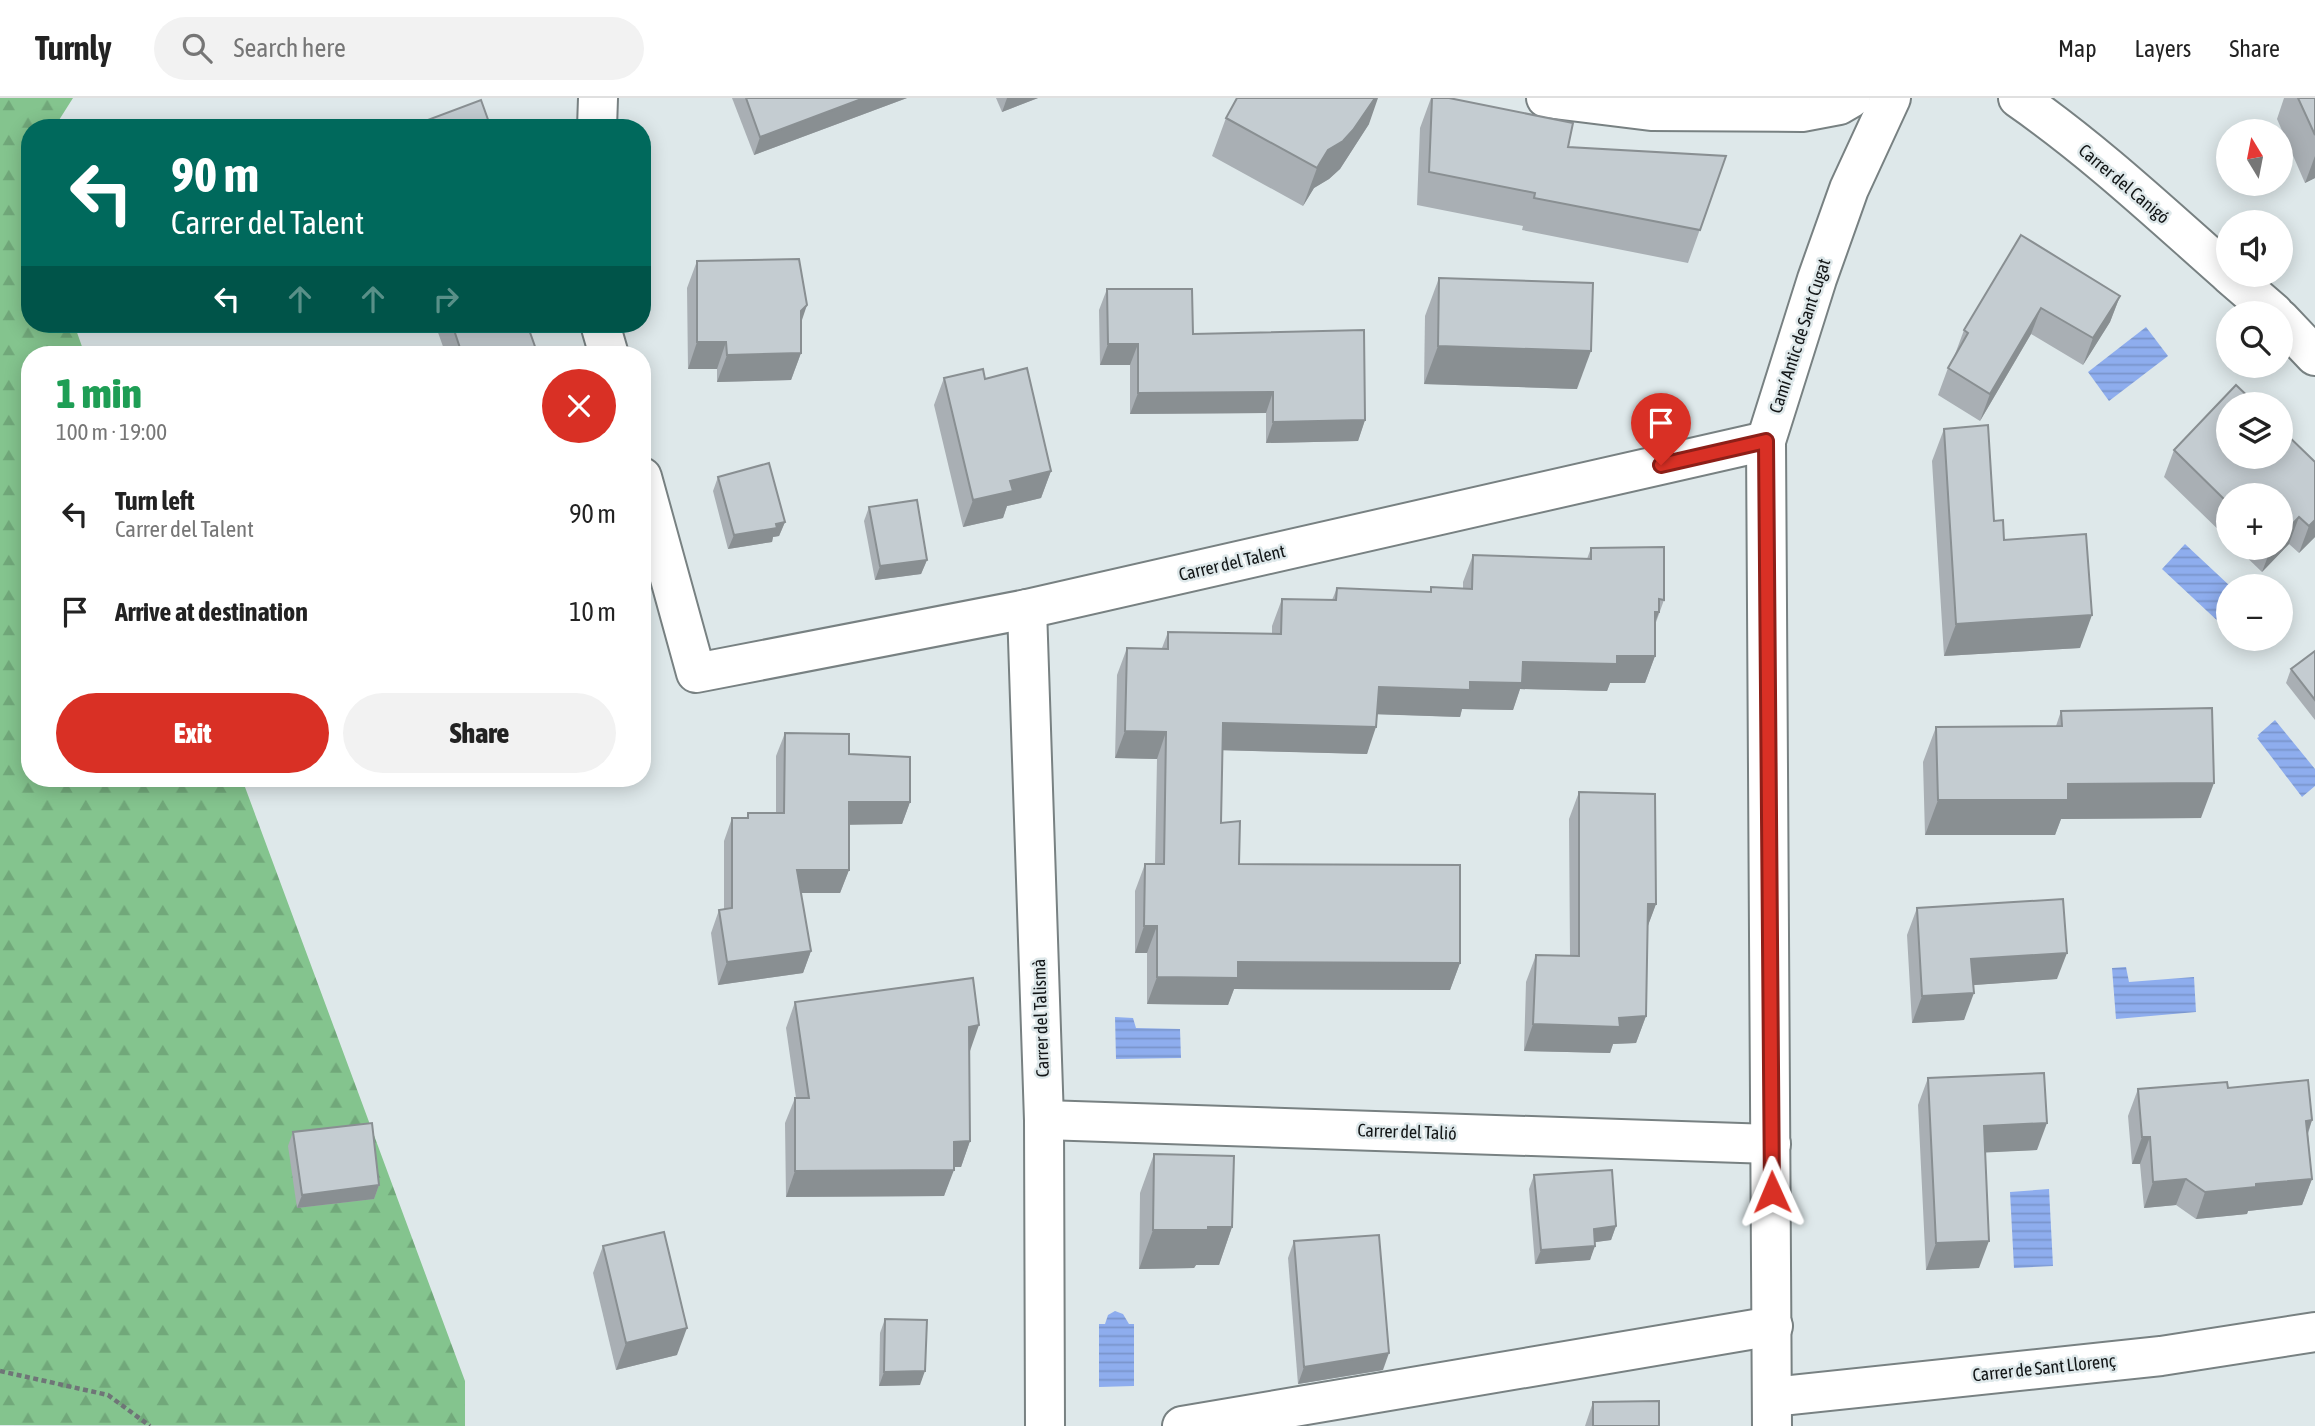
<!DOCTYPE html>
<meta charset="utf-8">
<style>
:root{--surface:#fff;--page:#f2f2f2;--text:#222;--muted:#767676;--line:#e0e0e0;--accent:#d93025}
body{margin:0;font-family:"Asap Condensed",sans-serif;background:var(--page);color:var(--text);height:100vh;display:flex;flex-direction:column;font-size:26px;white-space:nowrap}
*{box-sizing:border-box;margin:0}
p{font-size:23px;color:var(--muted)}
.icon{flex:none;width:38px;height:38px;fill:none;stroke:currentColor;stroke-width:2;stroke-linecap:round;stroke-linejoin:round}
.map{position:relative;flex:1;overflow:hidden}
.details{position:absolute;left:21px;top:248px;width:630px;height:441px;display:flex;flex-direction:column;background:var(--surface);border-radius:28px;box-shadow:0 4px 18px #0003}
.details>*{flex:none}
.banner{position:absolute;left:21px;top:21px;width:630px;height:214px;border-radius:28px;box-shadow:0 4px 18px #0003;background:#00695c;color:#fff;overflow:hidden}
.needle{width:46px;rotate:350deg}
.buttons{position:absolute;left:2216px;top:21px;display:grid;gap:14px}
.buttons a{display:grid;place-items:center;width:77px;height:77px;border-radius:50%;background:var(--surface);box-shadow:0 4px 18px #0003;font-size:35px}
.pin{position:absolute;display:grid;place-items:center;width:60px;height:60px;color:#fff;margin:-72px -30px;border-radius:50% 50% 50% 0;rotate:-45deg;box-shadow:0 0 7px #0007}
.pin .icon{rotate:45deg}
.me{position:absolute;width:77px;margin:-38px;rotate:359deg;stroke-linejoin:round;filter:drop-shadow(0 0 5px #0008)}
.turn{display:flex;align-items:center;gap:24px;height:147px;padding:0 35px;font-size:32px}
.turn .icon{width:91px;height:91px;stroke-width:2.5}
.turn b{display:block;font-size:49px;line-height:60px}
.lanes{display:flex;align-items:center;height:66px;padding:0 35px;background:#0003;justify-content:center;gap:35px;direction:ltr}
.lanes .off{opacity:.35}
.round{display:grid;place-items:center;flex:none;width:74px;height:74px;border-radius:37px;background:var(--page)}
.overview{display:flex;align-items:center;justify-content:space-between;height:119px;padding:0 35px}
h1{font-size:42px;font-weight:800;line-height:52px;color:#1e9e55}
.primary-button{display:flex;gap:14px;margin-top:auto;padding:14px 35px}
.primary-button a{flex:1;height:80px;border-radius:42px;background:var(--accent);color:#fff;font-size:28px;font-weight:800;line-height:80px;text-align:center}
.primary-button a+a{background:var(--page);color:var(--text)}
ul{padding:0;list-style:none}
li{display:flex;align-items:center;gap:21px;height:98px;padding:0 35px}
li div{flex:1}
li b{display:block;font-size:26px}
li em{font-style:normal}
header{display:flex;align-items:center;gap:42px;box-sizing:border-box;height:98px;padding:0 35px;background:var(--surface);border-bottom:2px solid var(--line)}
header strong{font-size:33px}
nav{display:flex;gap:38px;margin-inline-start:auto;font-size:24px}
.search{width:490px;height:63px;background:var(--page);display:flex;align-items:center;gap:18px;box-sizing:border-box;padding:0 24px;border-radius:38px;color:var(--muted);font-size:26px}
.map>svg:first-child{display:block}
.forest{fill:url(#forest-firs)}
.water{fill:url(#water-rules)}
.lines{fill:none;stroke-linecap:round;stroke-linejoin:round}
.street-casing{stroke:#788182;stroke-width:42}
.path{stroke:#6f7577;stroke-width:4.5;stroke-dasharray:5 3.5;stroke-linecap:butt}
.street{stroke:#fff;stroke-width:38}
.wall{fill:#a9afb4}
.shaded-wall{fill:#898f92}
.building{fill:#c4ccd1;stroke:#898f92;stroke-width:2}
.route-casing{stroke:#8d1f18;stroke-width:18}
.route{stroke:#d93025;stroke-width:12}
.labels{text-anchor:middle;stroke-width:5;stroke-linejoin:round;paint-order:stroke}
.street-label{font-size:18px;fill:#121516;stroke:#dee8ea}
</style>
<header>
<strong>Turnly</strong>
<div class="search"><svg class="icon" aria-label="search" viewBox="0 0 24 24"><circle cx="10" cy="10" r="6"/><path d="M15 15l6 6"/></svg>Search here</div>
<nav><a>Map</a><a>Layers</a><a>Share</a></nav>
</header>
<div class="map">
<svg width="2315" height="1328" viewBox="0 0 2315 1328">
<defs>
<pattern id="forest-firs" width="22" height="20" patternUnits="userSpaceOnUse" patternTransform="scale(1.75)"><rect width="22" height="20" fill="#84c48e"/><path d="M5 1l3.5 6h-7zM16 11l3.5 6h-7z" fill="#71a87a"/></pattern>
<pattern id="water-rules" width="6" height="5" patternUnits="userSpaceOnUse" patternTransform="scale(1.75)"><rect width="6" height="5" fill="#8eadee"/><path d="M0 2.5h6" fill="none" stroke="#7994cb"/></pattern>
</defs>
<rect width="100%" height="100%" fill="#dee8ea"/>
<path class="forest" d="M0,0H73L54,30H30V68L21,83L30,108V226H74L85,257H30V681H242L465,1283V1328L0,1327Z"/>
<g class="water">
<path d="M2146,229L2168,258L2109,303L2088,274Z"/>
<path d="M2185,446L2230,488H2228V522L2222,527L2162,471Z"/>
<path d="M2275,622L2315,671V688L2302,699L2257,640L2259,639L2258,637Z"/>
<path d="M2126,869L2129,884L2194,879L2196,914L2116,921L2112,870Z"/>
<path d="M1115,919L1133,920L1136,930L1180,931L1181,960L1116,961Z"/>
<path d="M2049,1091L2053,1168L2014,1170L2010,1094Z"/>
<path d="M1115,1213L1123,1216L1129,1226H1134V1288L1099,1289V1226H1105L1108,1217Z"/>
</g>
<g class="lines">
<defs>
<g id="street">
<path d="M1546,0L1651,13L1802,14L1839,7L1851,0"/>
<path d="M2018,0C2093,52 2160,115 2228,175"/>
<path d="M597,30L598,0"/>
<path d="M2230,177L2274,215"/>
<path d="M2280,221L2315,258"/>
<path d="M600,226L609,257"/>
<path d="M642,379L696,575L1027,511L1766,343"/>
<path d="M1027,511L1044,1022L1045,1328"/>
<path d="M1044,1022L1771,1046"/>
<path d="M1772,1299L2161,1258L2315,1234"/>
<path d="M1182,1328L1773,1228"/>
<path d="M1772,1328L1766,343L1817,181L1849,91L1891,0"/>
</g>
</defs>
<use href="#street" class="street-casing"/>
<path class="path" d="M0,1273L108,1297L150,1328"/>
<use href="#street" class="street"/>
</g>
<g class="wall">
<path d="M732,0H907L754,57Z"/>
<path d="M996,0H1038L1002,14Z"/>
<path d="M1431,0H1449L1568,49L1726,58L1688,165L1522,132L1523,128L1417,107L1420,30Z"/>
<path d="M2284,0H2315V80L2305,85L2277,21Z"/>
<path d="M1226,20L1369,26L1340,71L1329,81L1314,90L1303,108L1212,58Z"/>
<path d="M2021,137L2120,198L2110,224L2083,267L2031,236L1980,323L1938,297L1948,270L1954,259L1964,232Z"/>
<path d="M697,163L801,224V255L791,282L717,284V271H688L687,190Z"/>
<path d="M1439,180L1577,291L1424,286L1425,218Z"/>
<path d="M1107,191L1193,236L1365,322L1358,343L1266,345V315L1130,316V267H1100L1099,212Z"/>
<path d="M435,226H516L517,229L538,257H446Z"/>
<path d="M944,280L985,281L1051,373L1041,400L1007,408L1003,420L963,429L934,307Z"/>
<path d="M1944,331L2004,442L2080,550L1944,558L1932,363Z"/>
<path d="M2174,352L2315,364V439L2299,455L2289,446L2262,474L2237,450H2280L2228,397V441L2164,379Z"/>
<path d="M718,379L785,424L779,438L773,439L772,444L728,451L713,393Z"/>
<path d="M869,409L927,462L921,476L875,482L864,423Z"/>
<path d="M1591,450L1664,502L1655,527V558L1645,585H1610L1607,593L1520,591L1513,612L1462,611L1460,619L1377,616L1367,656L1222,652L1221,725L1239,766L1460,865L1450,892L1234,891L1228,907L1147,906V855H1135V793L1145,766H1155L1157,661L1115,660L1117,577L1127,550H1162L1168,534L1272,536V528L1282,501L1332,502L1337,490L1430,494L1431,489L1463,490V484L1473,457L1587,461Z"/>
<path d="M2315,553V622L2286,585L2291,571Z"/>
<path d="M2061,613L2201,720L2061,721L2055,737H1925L1923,664L1936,629L2056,628Z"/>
<path d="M785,635L849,656L910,704L902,726H849V772L840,795H801L811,853L803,875L718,887L711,835L719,812L724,811V743L732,720H747L748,715H776V658Z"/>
<path d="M1579,694L1656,806L1648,827L1646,918L1636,945L1613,946L1610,955L1524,953L1526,884L1536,857L1570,858L1569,721Z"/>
<path d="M1917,810L2057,881L1973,887L1964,922L1912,925L1907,837Z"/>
<path d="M795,904L970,953V1043L961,1069H954L944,1098L786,1099L785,1025L795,1000H796L786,930Z"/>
<path d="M1928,980L2037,1052L1985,1054L1979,1170L1926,1172L1918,1007Z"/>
<path d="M2228,990L2312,1022L2308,1036L2312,1081L2302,1107L2248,1113L2247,1116L2196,1121L2176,1107L2144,1110L2140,1066H2132L2128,1018L2138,991Z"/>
<path d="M293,1034L379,1087L374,1101L297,1110L288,1048Z"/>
<path d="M1154,1056L1232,1129L1219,1167H1196L1194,1170L1139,1171L1140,1095Z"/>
<path d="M1534,1077L1616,1128L1611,1142L1595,1144L1590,1162L1535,1166L1529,1091Z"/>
<path d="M1294,1143L1383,1272L1298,1286L1288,1160Z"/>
<path d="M603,1148L677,1257L616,1272L593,1175Z"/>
<path d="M885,1221L920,1287L879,1288L880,1235Z"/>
<path d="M1593,1304L1659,1328H1585Z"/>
</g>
<g class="shaded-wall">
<path d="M864,0H907L754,57L760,39Z"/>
<path d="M1007,0H1038L1002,14Z"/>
<path d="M1375,0H1378L1369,26L1340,71L1329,81L1314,90L1303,108L1317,70L1328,52Z"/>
<path d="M2315,58V80L2305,85Z"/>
<path d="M2120,198L2110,224L2083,267L2093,240Z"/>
<path d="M807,207L798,234L801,213Z"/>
<path d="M2041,210L2031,236L1980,323L1990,296Z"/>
<path d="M697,244H726L717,271H688Z"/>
<path d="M1108,246H1138L1130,267H1100Z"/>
<path d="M1438,248L1591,253L1577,291L1424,286Z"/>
<path d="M801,255L791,282L717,284L727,257Z"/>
<path d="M1273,294L1266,315L1130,316L1138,295Z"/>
<path d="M1365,322L1358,343L1266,345L1273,324Z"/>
<path d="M1051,373L1041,400L1007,408L1003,420L963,429L973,402L1010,383Z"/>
<path d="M2299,419L2289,446L2262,474L2271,450H2280V439Z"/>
<path d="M2315,422V439L2299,455L2309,428Z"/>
<path d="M785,424L779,438L773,439L772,444L728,451L734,437Z"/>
<path d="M927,462L921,476L875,482L880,468Z"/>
<path d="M1655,514H1659L1649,541Z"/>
<path d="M2092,517L2080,550L1944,558L1956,526Z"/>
<path d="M1617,558H1655L1645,585H1610L1607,593L1520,591L1513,612L1462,611L1460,619L1369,616L1379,589L1470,584L1523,564Z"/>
<path d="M1223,625L1376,629L1367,656L1213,652Z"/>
<path d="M1125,633L1166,634L1157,661L1115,660Z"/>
<path d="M2214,685L2201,720L2061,721L2055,737H1925L1938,702L2068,686Z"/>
<path d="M849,704H910L902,726L841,727Z"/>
<path d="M797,772H849L840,795H789Z"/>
<path d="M1648,806H1656L1646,833Z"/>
<path d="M1144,828H1157L1147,855H1135Z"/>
<path d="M811,853L803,875L718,887L727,864Z"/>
<path d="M2067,855L2057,881L1961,888L1971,861Z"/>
<path d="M1238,864L1460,865L1450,892L1234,891L1228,907L1147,906L1157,879Z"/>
<path d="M1974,895L1964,922L1912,925L1922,898Z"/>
<path d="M1646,918L1636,945L1613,946L1610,955L1524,953L1533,926Z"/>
<path d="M979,927L970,953L960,955L969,929Z"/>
<path d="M2312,1022L2303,1049L2306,1023Z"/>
<path d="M2047,1025L2037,1052L1975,1055L1984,1028Z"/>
<path d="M2142,1039H2150L2140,1066H2132Z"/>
<path d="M970,1043L961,1069H944L954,1044Z"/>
<path d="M954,1072L944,1098L786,1099L795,1073Z"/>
<path d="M2186,1081L2176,1107L2144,1110L2153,1084Z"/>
<path d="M2312,1081L2302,1107L2248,1113L2247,1116L2196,1121L2205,1094L2256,1086Z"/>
<path d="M379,1087L374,1101L297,1110L302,1097Z"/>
<path d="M1616,1128L1611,1142L1589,1145L1594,1131Z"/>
<path d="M1208,1129H1232L1219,1167H1196L1194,1170L1139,1171L1153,1132Z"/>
<path d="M1989,1143L1979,1170L1926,1172L1936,1145Z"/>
<path d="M1595,1148L1590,1162L1535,1166L1541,1152Z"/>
<path d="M687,1230L677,1257L616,1272L626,1245Z"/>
<path d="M1389,1255L1383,1272L1298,1286L1304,1269Z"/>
<path d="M925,1273L920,1287L879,1288L884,1274Z"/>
</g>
<g class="building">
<path d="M746,0H864L760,39Z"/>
<path d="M1237,0H1375L1353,32L1343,43L1328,52L1317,70L1226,20Z"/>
<path d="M1432,0H1449L1573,25L1568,49L1726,58L1700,132L1534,100L1535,95L1429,74Z"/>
<path d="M2298,0H2315V37Z"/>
<path d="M481,2L491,30H419L417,26Z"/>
<path d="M2021,137L2120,198L2093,240L2041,210L1990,296L1948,270L1968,235L1964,232Z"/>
<path d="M799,161L807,207L801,213V255L727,257L726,244H697V163Z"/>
<path d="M1439,180L1593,185L1591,253L1438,248Z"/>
<path d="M1107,191H1192L1193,236L1364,232L1365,322L1273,324V294L1138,295V246H1108Z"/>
<path d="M452,226H516L517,229L527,226L538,257H447V256L460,250Z"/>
<path d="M1027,270L1051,373L1010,383L1013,393L973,402L944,280L983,271L985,281Z"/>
<path d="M2236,287L2256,306H2228V359H2280V330L2315,364V422L2309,428L2299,419L2280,439V397H2228V405L2174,352Z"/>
<path d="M1988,327L1994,423L2003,422L2004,442L2086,436L2092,517L1956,526L1944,331Z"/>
<path d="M769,365L785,424L776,426L777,430L734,437L718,379Z"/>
<path d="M917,402L927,462L880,468L869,409Z"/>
<path d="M1664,449V502L1659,501V514H1655V558H1617V566L1523,564L1522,585L1470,584V592L1379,589L1376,629L1223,625L1221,725L1240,723L1239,766L1460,767V865L1238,864V880L1157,879V828H1144L1145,766H1164L1166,634L1125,633L1127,550L1168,551V534L1281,536L1282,501L1336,502L1337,490L1431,494V489L1472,491L1473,457L1591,461V450Z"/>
<path d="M2315,553V602L2291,571Z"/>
<path d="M2212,610L2214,685L2068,686V702H1938L1936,629L2062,628L2061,613Z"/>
<path d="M785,635L849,636V656L910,659V704H849V772H797L811,853L727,864L719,812L732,810V720H748V715H784Z"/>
<path d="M1579,694L1655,696L1656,806H1648L1646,918L1619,920L1620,929L1533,926L1536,857L1579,858Z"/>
<path d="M2063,801L2067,855L1971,861L1974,895L1922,898L1917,810Z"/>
<path d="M973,880L979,927L969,929L970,1043L954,1044V1072L795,1073V1000H809L795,904Z"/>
<path d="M2044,975L2047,1025L1984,1028L1989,1143L1936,1145L1928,980Z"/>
<path d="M2308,982L2312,1022L2306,1023L2312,1081L2256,1086V1089L2205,1094L2186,1081L2153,1084L2150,1039H2142L2138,991L2227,984L2228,990Z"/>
<path d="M372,1025L379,1087L302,1097L293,1034Z"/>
<path d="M1154,1056L1234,1058L1232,1129H1208V1132H1153Z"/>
<path d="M1612,1072L1616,1128L1594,1131L1595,1148L1541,1152L1534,1077Z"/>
<path d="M664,1134L687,1230L626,1245L603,1148Z"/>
<path d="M1379,1137L1389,1255L1304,1269L1294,1143Z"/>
<path d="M885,1221L927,1222L925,1273L884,1274Z"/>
<path d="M1659,1303V1328H1593V1304Z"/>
</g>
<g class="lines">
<defs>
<path id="route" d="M1661,367L1766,343L1772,1094"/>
</defs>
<use href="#route" class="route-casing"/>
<use href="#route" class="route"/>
</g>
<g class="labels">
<g class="street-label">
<text transform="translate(2124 86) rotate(40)" y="6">Carrer del Canigó</text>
<text transform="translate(1800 238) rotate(-72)" y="6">Camí Antic de Sant Cugat</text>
<text transform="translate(1232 465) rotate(-13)" y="6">Carrer del Talent</text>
<text transform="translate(1041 920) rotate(-92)" y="6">Carrer del Talismà</text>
<text transform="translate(1407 1034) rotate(2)" y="6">Carrer del Talió</text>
<text transform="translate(2044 1270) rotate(-6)" y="6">Carrer de Sant Llorenç</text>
</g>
</g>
</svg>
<div class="buttons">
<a><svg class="needle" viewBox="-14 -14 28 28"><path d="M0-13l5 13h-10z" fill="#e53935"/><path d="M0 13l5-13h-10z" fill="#767676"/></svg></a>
<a><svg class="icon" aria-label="sound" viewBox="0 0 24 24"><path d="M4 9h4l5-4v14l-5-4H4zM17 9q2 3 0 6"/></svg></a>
<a><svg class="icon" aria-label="search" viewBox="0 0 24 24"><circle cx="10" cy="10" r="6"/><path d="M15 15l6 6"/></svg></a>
<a><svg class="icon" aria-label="layers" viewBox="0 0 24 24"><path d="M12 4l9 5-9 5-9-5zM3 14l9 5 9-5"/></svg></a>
<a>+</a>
<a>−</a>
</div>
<div class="pin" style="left:1661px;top:367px;background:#d93025"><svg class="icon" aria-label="arrive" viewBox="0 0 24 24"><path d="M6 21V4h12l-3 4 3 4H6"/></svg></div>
<svg class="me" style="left:1772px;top:1094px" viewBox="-20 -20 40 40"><path d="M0-17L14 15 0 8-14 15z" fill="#d93025" stroke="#fff" stroke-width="4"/></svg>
<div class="banner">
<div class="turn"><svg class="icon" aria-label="left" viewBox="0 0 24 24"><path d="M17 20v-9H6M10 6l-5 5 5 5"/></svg><div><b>90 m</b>Carrer del Talent</div></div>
<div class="lanes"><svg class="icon" aria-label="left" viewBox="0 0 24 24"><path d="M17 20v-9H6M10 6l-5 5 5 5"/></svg><svg class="icon off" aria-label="ahead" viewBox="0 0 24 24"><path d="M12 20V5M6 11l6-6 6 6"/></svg><svg class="icon off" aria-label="ahead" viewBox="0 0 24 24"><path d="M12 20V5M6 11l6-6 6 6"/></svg><svg class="icon off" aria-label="right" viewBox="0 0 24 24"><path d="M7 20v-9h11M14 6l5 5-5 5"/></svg></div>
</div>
<section class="details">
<div class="overview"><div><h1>1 min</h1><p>100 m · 19:00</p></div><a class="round" style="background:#d93025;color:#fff"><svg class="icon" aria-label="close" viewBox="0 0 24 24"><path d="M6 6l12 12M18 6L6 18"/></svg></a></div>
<ul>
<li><svg class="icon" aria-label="left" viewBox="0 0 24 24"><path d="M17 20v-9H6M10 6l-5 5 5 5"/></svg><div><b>Turn left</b><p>Carrer del Talent</p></div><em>90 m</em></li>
<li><svg class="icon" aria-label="arrive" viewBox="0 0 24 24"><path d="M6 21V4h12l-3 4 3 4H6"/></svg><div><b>Arrive at destination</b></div><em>10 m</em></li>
</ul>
<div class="primary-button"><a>Exit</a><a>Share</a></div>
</section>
</div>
